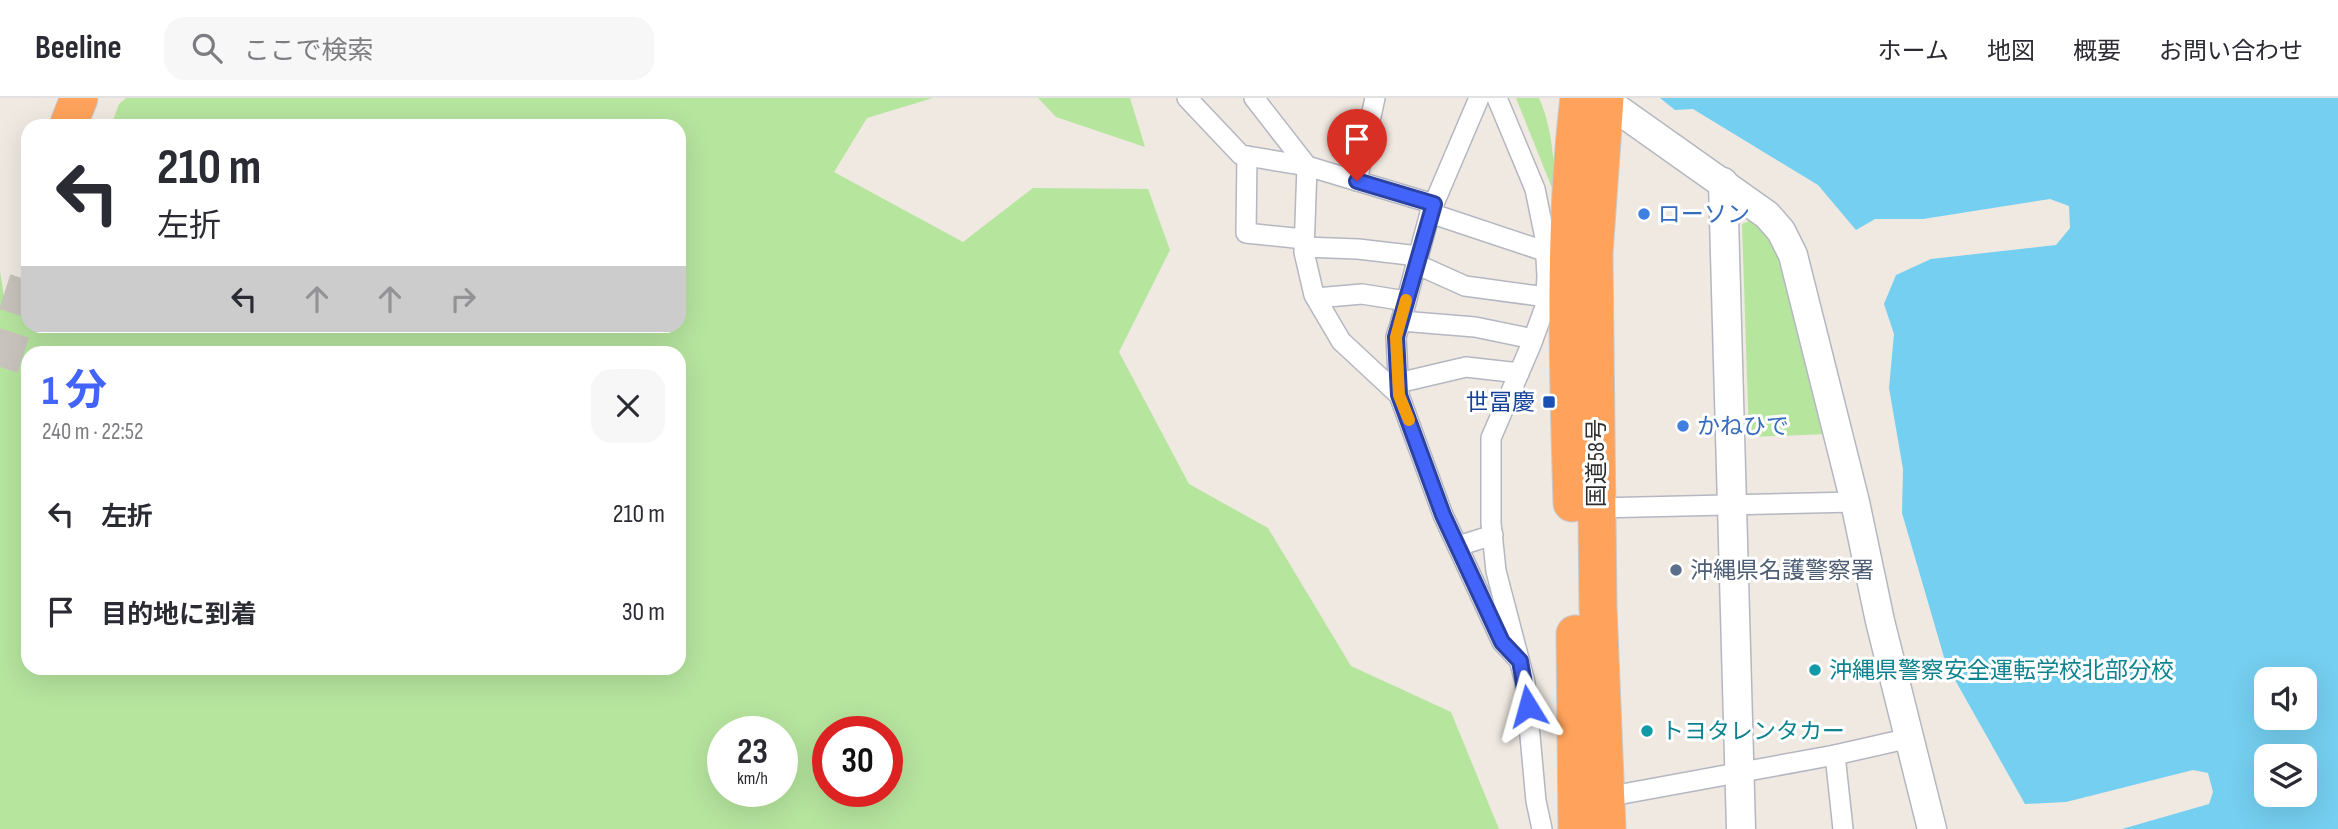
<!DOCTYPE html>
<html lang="ja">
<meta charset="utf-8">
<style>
:root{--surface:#fff;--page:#f7f7f7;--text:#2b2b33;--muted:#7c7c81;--line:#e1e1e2;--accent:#4264fb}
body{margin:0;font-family:"Sofia Sans Condensed","Noto Sans JP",sans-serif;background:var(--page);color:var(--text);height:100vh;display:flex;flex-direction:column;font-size:26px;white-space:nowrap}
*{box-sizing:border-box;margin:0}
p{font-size:23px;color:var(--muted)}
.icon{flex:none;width:38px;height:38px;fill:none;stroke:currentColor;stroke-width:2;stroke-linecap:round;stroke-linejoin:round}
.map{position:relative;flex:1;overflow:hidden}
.panel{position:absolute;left:21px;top:248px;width:665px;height:329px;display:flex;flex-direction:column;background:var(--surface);border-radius:21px;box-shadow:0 7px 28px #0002}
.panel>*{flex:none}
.hud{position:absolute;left:21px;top:21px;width:665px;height:214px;border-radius:21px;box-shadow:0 7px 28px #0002;background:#fff;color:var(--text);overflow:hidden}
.controls{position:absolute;left:2254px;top:569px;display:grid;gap:14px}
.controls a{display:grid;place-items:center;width:63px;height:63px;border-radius:14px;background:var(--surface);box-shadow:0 7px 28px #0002;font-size:35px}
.speed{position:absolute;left:707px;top:618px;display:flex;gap:14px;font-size:35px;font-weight:700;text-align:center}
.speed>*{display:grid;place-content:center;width:91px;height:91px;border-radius:50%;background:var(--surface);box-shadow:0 7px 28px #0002;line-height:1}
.speed small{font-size:18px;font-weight:400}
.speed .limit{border:10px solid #d22;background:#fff;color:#111}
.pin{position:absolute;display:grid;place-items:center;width:60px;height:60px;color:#fff;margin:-72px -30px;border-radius:50% 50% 50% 0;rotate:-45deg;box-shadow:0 0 7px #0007}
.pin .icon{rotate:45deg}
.me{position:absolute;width:77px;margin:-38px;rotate:352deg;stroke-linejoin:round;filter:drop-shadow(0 0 5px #0008)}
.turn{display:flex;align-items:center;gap:24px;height:147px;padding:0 21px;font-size:32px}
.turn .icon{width:91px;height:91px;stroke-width:2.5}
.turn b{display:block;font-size:49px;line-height:60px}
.lanes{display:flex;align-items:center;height:66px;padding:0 21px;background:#0003;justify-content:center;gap:35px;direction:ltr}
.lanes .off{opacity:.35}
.round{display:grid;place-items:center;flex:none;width:74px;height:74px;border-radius:21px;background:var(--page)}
.summary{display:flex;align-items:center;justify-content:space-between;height:119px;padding:0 21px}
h1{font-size:42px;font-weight:700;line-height:52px;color:var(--accent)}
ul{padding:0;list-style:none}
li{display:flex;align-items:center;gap:21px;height:98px;padding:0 21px}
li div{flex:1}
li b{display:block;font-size:26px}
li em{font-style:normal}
header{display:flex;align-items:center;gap:42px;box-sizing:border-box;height:98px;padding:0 35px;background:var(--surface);border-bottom:2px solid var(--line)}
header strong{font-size:33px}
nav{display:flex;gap:38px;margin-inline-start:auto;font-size:24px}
.search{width:490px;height:63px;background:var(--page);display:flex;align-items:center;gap:18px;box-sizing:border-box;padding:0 24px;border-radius:21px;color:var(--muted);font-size:26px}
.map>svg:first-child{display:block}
.green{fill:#b6e59e;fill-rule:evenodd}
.water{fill:#75cff0;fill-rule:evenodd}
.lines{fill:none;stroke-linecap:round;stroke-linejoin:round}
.highway-tunnel{stroke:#c8c4bd;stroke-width:37;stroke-dasharray:37 18;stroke-linecap:butt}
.street-casing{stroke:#b4b7c1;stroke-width:22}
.secondary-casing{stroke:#b4b7c1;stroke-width:31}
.highway-casing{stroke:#c9c9c9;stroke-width:39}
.street{stroke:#fff;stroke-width:19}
.secondary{stroke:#fff;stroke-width:28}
.highway{stroke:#ffa35c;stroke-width:37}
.route-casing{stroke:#2b41a3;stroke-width:18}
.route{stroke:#4264fb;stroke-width:12}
.slow{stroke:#f59e0b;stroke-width:12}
.shop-dot{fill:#3f7fe0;stroke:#fff;stroke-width:2.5}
.transit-dot{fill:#1a4fb4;stroke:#fff;stroke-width:2.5}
.service-dot{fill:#5c6f8a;stroke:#fff;stroke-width:2.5}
.culture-dot{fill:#0f9aa8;stroke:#fff;stroke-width:2.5}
.labels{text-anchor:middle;stroke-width:6;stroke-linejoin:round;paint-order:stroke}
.shop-label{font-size:23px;fill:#366cbe;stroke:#fff;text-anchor:start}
.transit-label{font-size:23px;fill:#164399;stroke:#fff;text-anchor:end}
.street-label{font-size:23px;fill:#2e2e2e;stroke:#fff}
.service-label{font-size:23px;fill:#4e5e75;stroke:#fff;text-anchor:start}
.culture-label{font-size:23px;fill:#0d838f;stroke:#fff;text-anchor:start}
</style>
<header>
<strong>Beeline</strong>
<div class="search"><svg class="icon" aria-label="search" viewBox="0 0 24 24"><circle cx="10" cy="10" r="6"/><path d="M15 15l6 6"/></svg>ここで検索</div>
<nav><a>ホーム</a><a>地図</a><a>概要</a><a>お問い合わせ</a></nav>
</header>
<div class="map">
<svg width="2338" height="731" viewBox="0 0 2338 731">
<rect width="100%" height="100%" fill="#efe9e1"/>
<g class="green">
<path d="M126,0H933L867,20L834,74L963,144L1033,90L1148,91L1170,152L1119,254L1189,386L1268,430L1351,568L1451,614L1499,731H0V173L6,212H28V228H679V28H111L119,6ZM28,256H679V570H28ZM723,634H782V693H723ZM828,634H887V693H828Z"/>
<path d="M1038,0H1130L1145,49L1056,19Z"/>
<path d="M1516,0H1539C1553,31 1554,66 1556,100Z"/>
<path d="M1751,122C1765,130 1772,144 1779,159L1827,336L1749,339L1742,126Z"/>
</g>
<path class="water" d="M1660,0H2338V731H2122L2209,706L2213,694L2208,675L2193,672L2066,704L2025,706L1946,566L1902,415L1903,371L1889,290L1894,236L1884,206L1896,177L1931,161L2056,147L2070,130L2069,108L2050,101L1923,121H1875L1856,132L1818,87L1693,11L1675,12ZM2266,581H2305V620H2266ZM2266,658H2305V696H2266Z"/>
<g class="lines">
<path class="highway-tunnel" d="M0,269L28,182"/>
<defs>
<g id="street">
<path d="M1187,0L1241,57L1307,68L1434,106"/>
<path d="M1254,0L1307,68L1304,154L1314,197L1341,243L1399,297"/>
<path d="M1479,0L1430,115L1401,223L1396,239L1399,297L1443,417L1502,544L1517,560"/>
<path d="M1497,0L1535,91L1545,140L1547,179L1545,209L1531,247L1491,340V425L1496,473L1525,584L1536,703L1542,731"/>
<path d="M1247,58L1246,135L1304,141"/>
<path d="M1357,83L1375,0"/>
<path d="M1430,115L1544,153"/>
<path d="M1304,149L1358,151L1418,158"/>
<path d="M1416,166L1465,188L1546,199"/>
<path d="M1316,200L1362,196L1406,203"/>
<path d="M1401,223L1475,229L1533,241"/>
<path d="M1398,285L1466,269L1519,275"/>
<path d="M1596,410L1855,404"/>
<path d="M1458,448L1493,437"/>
<path d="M1835,657L1843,731"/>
<path d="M1606,699L1835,657L1910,640"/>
</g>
<g id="secondary">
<path d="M1605,0L1616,10L1767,117L1781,133L1793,157L1855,404L1880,523L1932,731"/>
<path d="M1723,84L1741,731"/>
</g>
<g id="highway">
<path d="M1605,0L1594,155L1598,509L1607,731"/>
<path d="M68,28L79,0"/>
<path d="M1572,405C1568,270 1563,134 1579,0"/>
<path d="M1575,536L1577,731"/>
</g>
</defs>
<use href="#street" class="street-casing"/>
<use href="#secondary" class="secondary-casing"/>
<use href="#highway" class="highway-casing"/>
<use href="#street" class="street"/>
<use href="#secondary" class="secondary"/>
<use href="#highway" class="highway"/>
</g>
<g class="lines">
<defs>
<path id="route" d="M1357,83L1434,106L1396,239L1399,297L1443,417L1502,544L1520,563L1528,608"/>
</defs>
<use href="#route" class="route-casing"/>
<use href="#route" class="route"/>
<path class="slow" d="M1406,202L1396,239L1399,297L1409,322"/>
</g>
<g class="shop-dot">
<circle cx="1644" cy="116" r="7"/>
<circle cx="1683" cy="328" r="7"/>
</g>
<rect class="transit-dot" x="1542" y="297" width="14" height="14" rx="3.5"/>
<circle class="service-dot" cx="1676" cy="472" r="7"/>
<g class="culture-dot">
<circle cx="1815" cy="572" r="7"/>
<circle cx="1647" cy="633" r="7"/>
</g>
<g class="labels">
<g class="shop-label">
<text x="1658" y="124">ローソン</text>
<text x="1697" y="336">かねひで</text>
</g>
<g class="transit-label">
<text x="1535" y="312">世冨慶</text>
</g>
<g class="street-label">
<text transform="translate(1596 365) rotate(-90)" y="8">国道58号</text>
</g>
<g class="service-label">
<text x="1690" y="480">沖縄県名護警察署</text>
</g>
<g class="culture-label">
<text x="1829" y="580">沖縄県警察安全運転学校北部分校</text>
<text x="1661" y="641">トヨタレンタカー</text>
</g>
</g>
</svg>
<div class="controls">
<a><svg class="icon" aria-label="sound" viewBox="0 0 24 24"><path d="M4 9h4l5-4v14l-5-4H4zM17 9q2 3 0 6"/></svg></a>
<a><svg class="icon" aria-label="layers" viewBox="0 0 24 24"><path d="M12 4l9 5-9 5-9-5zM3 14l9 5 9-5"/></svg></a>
</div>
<div class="speed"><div>23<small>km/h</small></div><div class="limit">30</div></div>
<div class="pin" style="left:1357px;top:83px;background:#d93025"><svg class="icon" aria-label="arrive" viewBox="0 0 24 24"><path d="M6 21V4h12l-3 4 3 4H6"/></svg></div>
<svg class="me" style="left:1528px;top:608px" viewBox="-20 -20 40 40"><path d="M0-17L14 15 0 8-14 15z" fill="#4264fb" stroke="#fff" stroke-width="4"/></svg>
<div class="hud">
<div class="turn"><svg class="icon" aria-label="left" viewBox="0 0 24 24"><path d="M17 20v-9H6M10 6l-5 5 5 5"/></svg><div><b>210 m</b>左折</div></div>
<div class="lanes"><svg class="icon" aria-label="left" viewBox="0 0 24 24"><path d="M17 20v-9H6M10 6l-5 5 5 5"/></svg><svg class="icon off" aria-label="ahead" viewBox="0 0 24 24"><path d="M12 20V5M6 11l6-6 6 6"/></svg><svg class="icon off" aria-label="ahead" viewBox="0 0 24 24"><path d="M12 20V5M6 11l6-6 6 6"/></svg><svg class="icon off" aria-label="right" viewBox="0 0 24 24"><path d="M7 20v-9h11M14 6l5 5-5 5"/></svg></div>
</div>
<section class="panel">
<div class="summary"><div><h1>1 分</h1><p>240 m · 22:52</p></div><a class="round"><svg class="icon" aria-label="close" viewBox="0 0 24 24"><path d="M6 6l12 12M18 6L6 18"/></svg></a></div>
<ul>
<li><svg class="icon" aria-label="left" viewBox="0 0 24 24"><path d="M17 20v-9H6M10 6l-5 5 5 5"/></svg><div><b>左折</b></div><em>210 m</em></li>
<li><svg class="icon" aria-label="arrive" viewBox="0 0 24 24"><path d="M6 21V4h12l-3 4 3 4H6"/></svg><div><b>目的地に到着</b></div><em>30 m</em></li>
</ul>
</section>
</div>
